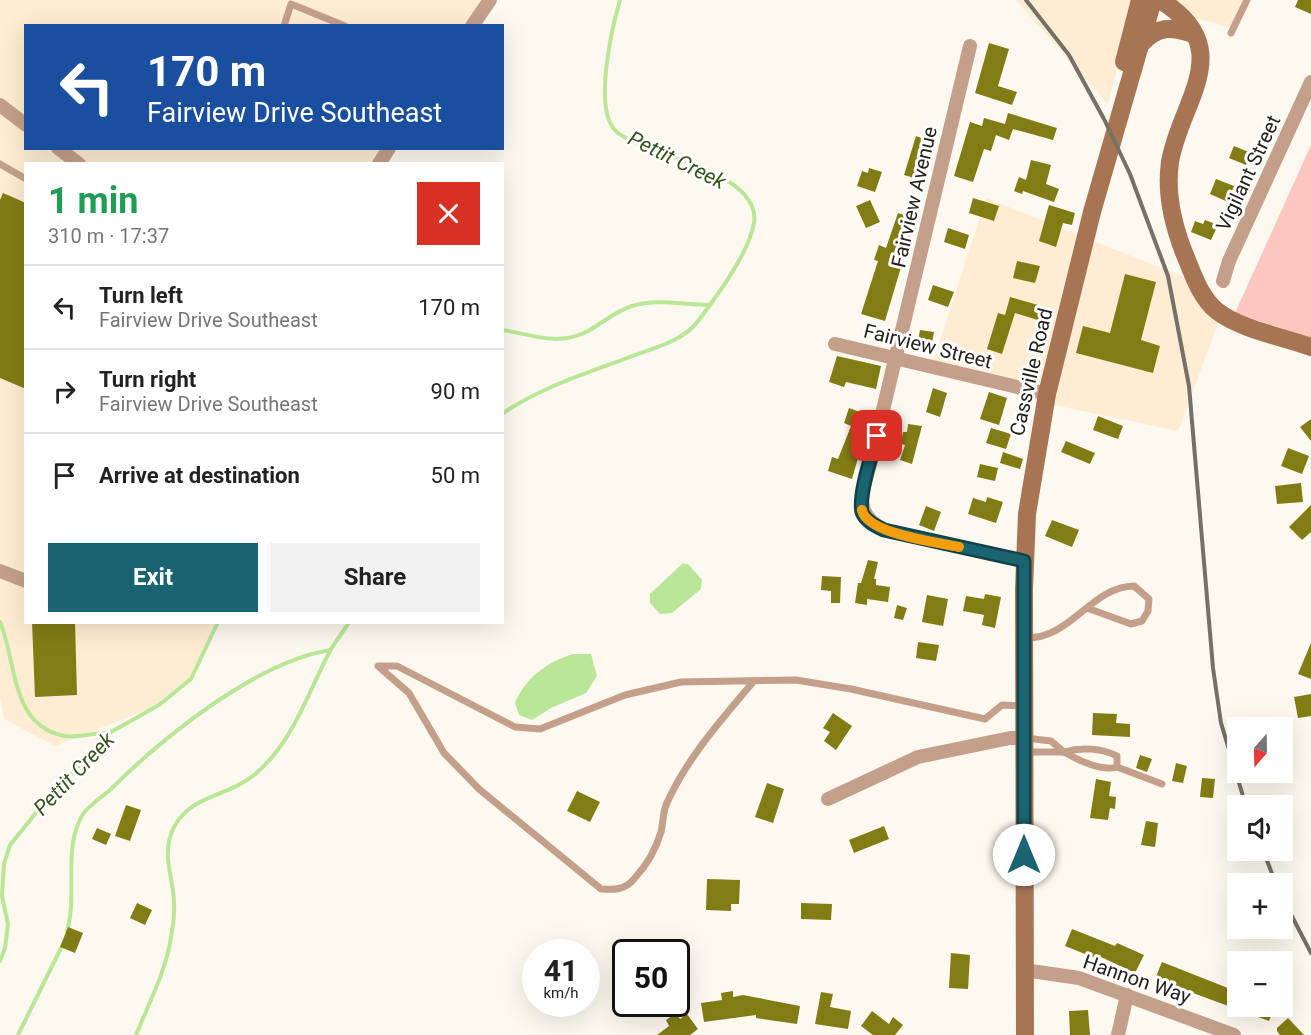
<!DOCTYPE html>
<meta charset="utf-8">
<style>
:root{--surface:#fff;--page:#f2f2f2;--text:#222;--muted:#767676;--line:#e0e0e0;--accent:#1a6471}
body{margin:0;font-family:Roboto,sans-serif;background:var(--page);color:var(--text);height:100vh;display:flex;flex-direction:column;font-size:22px;white-space:nowrap}
*{box-sizing:border-box;margin:0}
p{font-size:20px;color:var(--muted)}
.icon{flex:none;width:33px;height:33px;fill:none;stroke:currentColor;stroke-width:2;stroke-linecap:round;stroke-linejoin:round}
.map{position:relative;flex:1;overflow:hidden}
.sheet{position:absolute;left:24px;top:162px;width:480px;height:462px;display:flex;flex-direction:column;background:var(--surface);border-radius:0px;box-shadow:0 6px 24px #0002}
.sheet>*{flex:none}
.top-card{position:absolute;left:24px;top:24px;width:480px;height:126px;border-radius:0px;box-shadow:0 6px 24px #0002;background:#1a4fa0;color:#fff;overflow:hidden}
.needle{width:39px;rotate:200deg}
.tools{position:absolute;left:1227px;top:717px;display:grid;gap:12px}
.tools a{display:grid;place-items:center;width:66px;height:66px;border-radius:0px;background:var(--surface);box-shadow:0 6px 24px #0002;font-size:30px}
.speed{position:absolute;left:522px;top:939px;display:flex;gap:12px;font-size:30px;font-weight:700;text-align:center}
.speed>*{display:grid;place-content:center;width:78px;height:78px;border-radius:50%;background:var(--surface);box-shadow:0 6px 24px #0002;line-height:1}
.speed small{font-size:15px;font-weight:400}
.speed .limit{border:3px solid #111;border-radius:9px;background:#fff;color:#111}
.pin{position:absolute;display:grid;place-items:center;width:51px;height:51px;color:#fff;margin:-26px;border-radius:12px;box-shadow:0 3px 9px #0006}
.me{position:absolute;width:66px;margin:-33px;rotate:0deg;stroke-linejoin:round;filter:drop-shadow(0 0 4px #0008)}
.turn{display:flex;align-items:center;gap:21px;height:126px;padding:0 24px;font-size:27px}
.turn .icon{width:78px;height:78px;stroke-width:2.5}
.turn b{display:block;font-size:42px;line-height:51px}
.round{display:grid;place-items:center;flex:none;width:63px;height:63px;border-radius:0px;background:var(--page)}
.overview{display:flex;align-items:center;justify-content:space-between;height:102px;padding:0 24px}
h1{font-size:36px;font-weight:700;line-height:45px;color:#1e9e55}
.primary-button{display:flex;gap:12px;margin-top:auto;padding:12px 24px}
.primary-button a{flex:1;height:69px;border-radius:0px;background:var(--accent);color:#fff;font-size:24px;font-weight:700;line-height:69px;text-align:center}
.primary-button a+a{background:var(--page);color:var(--text)}
ul{padding:0;list-style:none}
li{display:flex;align-items:center;gap:18px;height:84px;padding:0 24px;border-top:2px solid var(--line)}
li div{flex:1}
li b{display:block;font-size:22px}
li em{font-style:normal}
.map>svg:first-child{display:block}
.built{fill:#feedd2}
.green{fill:#fdc7c0}
.water{fill:#b9e797}
.lines{fill:none;stroke-linecap:round;stroke-linejoin:round}
.stream{stroke:#b9e797;stroke-width:4}
.building{fill:#827c14}
.lane{stroke:#c4a08a;stroke-width:7}
.street{stroke:#c4a08a;stroke-width:14}
.secondary{stroke:#a87554;stroke-width:18}
.rail{stroke:#757169;stroke-width:4}
.route-casing{stroke:#114149;stroke-width:15}
.route{stroke:#1a6471;stroke-width:10}
.slow{stroke:#f59e0b;stroke-width:10}
.labels{text-anchor:middle;stroke-width:6;stroke-linejoin:round;paint-order:stroke}
.street-label{font-size:20px;fill:#252119;stroke:#fff}
.water-label{font-size:21px;font-style:italic;fill:#35521b;stroke:#fff}
</style>
<div class="map">
<svg width="1311" height="1035" viewBox="0 0 1311 1035">
<rect width="100%" height="100%" fill="#fdf9f0"/>
<g class="built">
<path d="M0,0H490L472,25L26,26V148L389,149L379,164H26V622L218,623L191,679L159,705L55,746L4,719L0,696Z"/>
<path d="M1016,0H1248L1234,28L1134,3L1108,104Z"/>
<path d="M986,198L1209,287L1224,307L1178,431L1054,405L933,363Z"/>
</g>
<path class="green" d="M1311,145V338L1235,313Z"/>
<g class="water">
<path d="M683,563L689,565L702,580L701,589L672,613L660,614L650,603V594Z"/>
<path d="M573,654H591L597,676L586,693L551,708L532,720L519,715L515,703C525,678 547,662 573,654Z"/>
</g>
<g class="lines">
<g class="stream">
<path d="M502,330C531,334 555,346 584,333C601,325 613,312 632,306C658,298 683,305 710,305"/>
<path d="M502,414C539,388 585,374 627,358C650,349 683,342 698,321C717,296 749,253 754,223C756,212 751,202 744,194C723,172 686,163 659,151C646,146 623,140 614,129C594,105 612,28 620,0"/>
<path d="M0,622C17,662 10,725 64,736C77,738 96,733 110,732"/>
<path d="M67,931C78,894 62,848 83,814C89,805 102,797 110,790C162,738 256,662 330,650"/>
<path d="M0,961L5,948L8,924L2,896L4,864L10,845L44,803L111,732L159,705L191,679L218,622"/>
<path d="M18,1035L63,944"/>
<path d="M136,1035C149,1003 166,971 171,937C174,923 175,905 173,891C170,869 163,852 173,829C189,795 226,798 254,775C292,744 307,695 329,653C334,642 343,633 349,622"/>
</g>
</g>
<g class="building">
<path d="M1298,0H1311V14L1295,7Z"/>
<path d="M989,43L1009,49L998,86L1017,92L1012,105L975,93Z"/>
<path d="M1008,113L1057,128L1053,140L1013,129L1009,140L996,135L991,151L984,149L973,182L954,176L970,122L982,126L984,118L1005,124Z"/>
<path d="M916,136L934,143L926,164L929,165L924,181L904,175Z"/>
<path d="M1234,146L1251,153L1246,165L1229,158Z"/>
<path d="M1031,160L1051,165L1046,184L1059,189L1054,202L1023,191L1022,194L1014,191L1019,177L1026,180Z"/>
<path d="M869,168L882,172L875,192L857,186L862,171L868,173Z"/>
<path d="M1216,179L1234,186L1228,202L1210,194Z"/>
<path d="M3,193L26,203V389L0,378V200Z"/>
<path d="M973,198L999,206L994,221L969,213Z"/>
<path d="M870,200L880,222L866,228L856,206Z"/>
<path d="M1049,205L1075,213L1072,225L1063,223L1056,247L1039,241Z"/>
<path d="M898,213L918,220L915,231L912,230L885,321L861,314L878,261L874,260L879,245L886,248Z"/>
<path d="M1205,220L1218,225L1211,240L1191,232L1195,221L1203,224Z"/>
<path d="M948,228L969,235L965,249L944,242Z"/>
<path d="M1017,261L1040,266L1035,283L1013,278Z"/>
<path d="M1125,274L1156,282L1141,340L1160,346L1153,373L1076,353L1083,326L1110,333Z"/>
<path d="M933,285L954,292L948,307L928,300Z"/>
<path d="M1010,297L1045,307L1041,321L1015,313L1002,354L987,349L998,313L1005,315Z"/>
<path d="M920,330L934,332L930,354L916,351Z"/>
<path d="M837,356L881,366L876,389L846,382L844,387L829,382Z"/>
<path d="M933,388L947,393L940,417L926,412Z"/>
<path d="M989,392L1007,398L999,425L980,419Z"/>
<path d="M849,408L870,416L852,479L828,471L832,457L838,459L851,426L844,423Z"/>
<path d="M1098,416L1123,426L1118,439L1093,430Z"/>
<path d="M1311,419V441L1300,427Z"/>
<path d="M908,424L922,426L912,464L900,460L905,445L901,444L903,432H907Z"/>
<path d="M991,428L1011,434L1006,449L986,443Z"/>
<path d="M1066,441L1095,453L1090,464L1061,452Z"/>
<path d="M1288,448L1309,456L1302,474L1281,466Z"/>
<path d="M1003,452L1023,459L1020,469L1000,463Z"/>
<path d="M980,464L998,468L995,481L977,477Z"/>
<path d="M1301,483L1303,502L1277,504L1275,486Z"/>
<path d="M987,497L1003,502L996,523L968,514L973,498L986,502Z"/>
<path d="M1311,505V532L1302,540L1289,527Z"/>
<path d="M926,506L941,512L934,531L919,525Z"/>
<path d="M1052,520L1079,530L1072,547L1045,536Z"/>
<path d="M868,560L878,562L874,579H876V585L890,587L888,602L867,599V605L855,603L858,583H861Z"/>
<path d="M822,576L841,577L840,603H831V591L821,590Z"/>
<path d="M985,594L1001,597L995,628L982,625L984,615L963,611L966,596L984,599Z"/>
<path d="M927,595L948,599L943,626L922,622Z"/>
<path d="M897,605L907,608L903,620L894,618Z"/>
<path d="M32,622H75L77,695L35,697Z"/>
<path d="M918,642L939,645L936,661L916,658Z"/>
<path d="M1311,643V679L1298,674Z"/>
<path d="M1311,694V716L1298,718L1294,697Z"/>
<path d="M833,713L852,726L836,750L824,741L830,732L823,728Z"/>
<path d="M1093,713L1117,714L1116,723L1130,724V737L1092,735Z"/>
<path d="M1140,755L1152,759L1147,772L1136,768Z"/>
<path d="M1176,763L1187,766L1183,783L1172,781Z"/>
<path d="M1202,778L1215,779L1213,798L1200,797Z"/>
<path d="M1096,779L1111,782L1109,796L1116,797L1115,809L1110,808L1108,820L1090,818Z"/>
<path d="M767,783L784,789L773,823L755,817Z"/>
<path d="M577,791L600,802L590,822L567,811Z"/>
<path d="M126,805L141,810L130,841L115,836Z"/>
<path d="M1146,821L1158,823L1155,847L1141,845Z"/>
<path d="M884,826L889,839L854,853L849,840Z"/>
<path d="M97,828L111,834L106,845L92,839Z"/>
<path d="M707,879L740,880L739,904H731V911L706,910Z"/>
<path d="M137,903L152,910L145,925L130,918Z"/>
<path d="M801,903L832,904L831,920L801,919Z"/>
<path d="M68,927L83,933L75,953L60,947Z"/>
<path d="M1072,929L1115,946L1117,943L1144,955L1135,973L1101,957L1100,960L1065,946Z"/>
<path d="M951,953L970,955L968,989L949,988Z"/>
<path d="M1162,962L1238,992V1006H1275L1269,1021L1155,979Z"/>
<path d="M733,991V997L743,995L800,1006L797,1024L756,1018V1015L704,1022L701,1003L722,1000L721,993Z"/>
<path d="M821,992L833,994L830,1007L851,1011L848,1029L815,1024Z"/>
<path d="M1088,1010L1090,1035H1070L1069,1011Z"/>
<path d="M872,1011L889,1024L893,1017L903,1025L895,1035H873L861,1026Z"/>
<path d="M676,1013L680,1019L687,1014L698,1029L690,1035H657L669,1026L666,1020Z"/>
<path d="M1288,1018L1304,1035H1280L1277,1031V1028Z"/>
</g>
<g class="lines">
<g class="lane">
<path d="M284,26L291,4L345,26"/>
<path d="M1231,33L1247,0"/>
<path d="M0,164L26,179"/>
<path d="M1024,638C1071,640 1090,587 1134,586L1149,599L1148,611L1142,621L1131,624L1087,608"/>
<path d="M754,681C722,719 686,759 666,805C663,813 663,823 661,832C656,849 646,866 634,879C625,890 614,890 601,889L479,789L444,753L409,693L378,666H397L515,727L540,729L625,695L681,682L796,680L851,689L985,719L1002,705L1022,706"/>
<path d="M1025,752H1064L1051,741L1026,738"/>
<path d="M1064,752C1078,760 1101,772 1117,767L1162,784"/>
<path d="M1064,752C1081,747 1101,748 1117,756V767"/>
</g>
<g class="street">
<path d="M472,26L490,0"/>
<path d="M970,46L872,456C865,488 849,511 884,530L1024,561"/>
<path d="M0,105L26,125"/>
<path d="M58,148L79,164"/>
<path d="M379,164L389,148"/>
<path d="M1223,281L1229,261L1311,82"/>
<path d="M835,344L1047,394"/>
<path d="M0,571L26,581"/>
<path d="M828,799L918,757L1010,738H1025"/>
<path d="M1024,970L1079,978L1234,1035"/>
<path d="M1118,1035L1127,995"/>
</g>
<g class="secondary">
<path d="M1160,0C1239,48 1180,101 1170,162C1165,196 1174,229 1187,260C1194,278 1202,299 1217,311C1240,329 1283,337 1311,347"/>
<path d="M1141,44C1157,26 1171,26 1193,34"/>
<path d="M1124,62L1140,0"/>
<path d="M1025,1035L1024,589L1027,514L1047,394L1092,212L1153,0"/>
</g>
<g class="rail">
<path d="M1026,0L1069,55L1104,119L1130,174L1168,276L1189,386L1213,668L1221,723L1246,806"/>
<path d="M1263,850L1276,884"/>
<path d="M1282,897L1311,953"/>
</g>
</g>
<g class="lines">
<defs>
<path id="route" d="M877,436C872,454 858,495 862,512C865,521 876,526 884,530L1024,561V855"/>
</defs>
<use href="#route" class="route-casing"/>
<use href="#route" class="route"/>
<path class="slow" d="M862,510C867,534 937,542 959,547"/>
</g>
<g class="labels">
<g class="street-label">
<text transform="translate(1248 173) rotate(-65)" y="7">Vigilant Street</text>
<text transform="translate(914 197) rotate(-77)" y="7">Fairview Avenue</text>
<text transform="translate(928 346) rotate(14)" y="7">Fairview Street</text>
<text transform="translate(1031 372) rotate(-77)" y="7">Cassville Road</text>
<text transform="translate(1137 979) rotate(19)" y="7">Hannon Way</text>
</g>
<g class="water-label">
<text transform="translate(677 160) rotate(26)" y="7">Pettit Creek</text>
<text transform="translate(74 774) rotate(-46)" y="7">Pettit Creek</text>
</g>
</g>
</svg>
<div class="tools">
<a><svg class="needle" viewBox="-14 -14 28 28"><path d="M0-13l5 13h-10z" fill="#e53935"/><path d="M0 13l5-13h-10z" fill="#767676"/></svg></a>
<a><svg class="icon" aria-label="sound" viewBox="0 0 24 24"><path d="M4 9h4l5-4v14l-5-4H4zM17 9q2 3 0 6"/></svg></a>
<a>+</a>
<a>−</a>
</div>
<div class="speed"><div>41<small>km/h</small></div><div class="limit">50</div></div>
<div class="pin" style="left:877px;top:436px;background:#d93025"><svg class="icon" aria-label="arrive" viewBox="0 0 24 24"><path d="M6 21V4h12l-3 4 3 4H6"/></svg></div>
<svg class="me" style="left:1024px;top:855px" viewBox="-20 -20 40 40"><circle r="19" fill="#fff"/><path d="M0-13L10 11 0 6-10 11z" fill="#1a6471"/></svg>
<div class="top-card">
<div class="turn"><svg class="icon" aria-label="left" viewBox="0 0 24 24"><path d="M17 20v-9H6M10 6l-5 5 5 5"/></svg><div><b>170 m</b>Fairview Drive Southeast</div></div>
</div>
<section class="sheet">
<div class="overview"><div><h1>1 min</h1><p>310 m · 17:37</p></div><a class="round" style="background:#d93025;color:#fff"><svg class="icon" aria-label="close" viewBox="0 0 24 24"><path d="M6 6l12 12M18 6L6 18"/></svg></a></div>
<ul>
<li><svg class="icon" aria-label="left" viewBox="0 0 24 24"><path d="M17 20v-9H6M10 6l-5 5 5 5"/></svg><div><b>Turn left</b><p>Fairview Drive Southeast</p></div><em>170 m</em></li>
<li><svg class="icon" aria-label="right" viewBox="0 0 24 24"><path d="M7 20v-9h11M14 6l5 5-5 5"/></svg><div><b>Turn right</b><p>Fairview Drive Southeast</p></div><em>90 m</em></li>
<li><svg class="icon" aria-label="arrive" viewBox="0 0 24 24"><path d="M6 21V4h12l-3 4 3 4H6"/></svg><div><b>Arrive at destination</b></div><em>50 m</em></li>
</ul>
<div class="primary-button"><a>Exit</a><a>Share</a></div>
</section>
</div>
